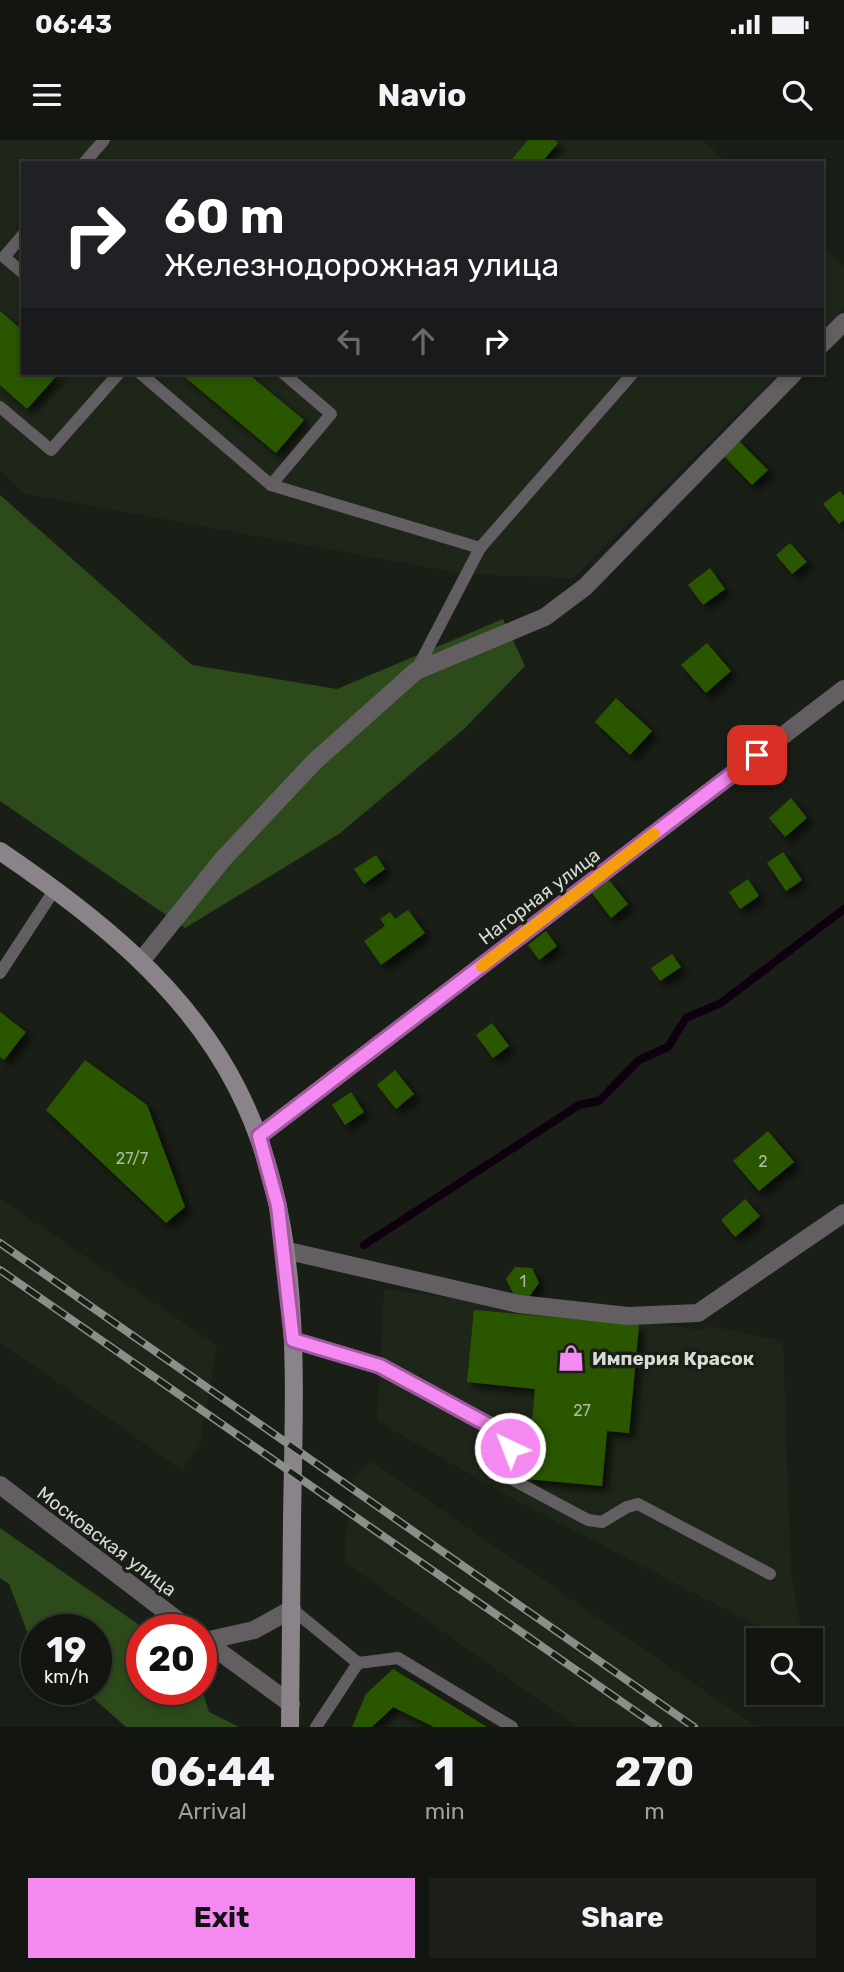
<!DOCTYPE html>
<meta charset="utf-8">
<style>
:root{--surface:#131610;--page:#1c1f19;--text:#f1f3f6;--muted:#9d9f9f;--line:#323530;--accent:#f389f1}
body{margin:0;font-family:Rubik,sans-serif;background:var(--page);color:var(--text);height:100vh;display:flex;flex-direction:column;font-size:26px;white-space:nowrap}
*{box-sizing:border-box;margin:0}
p{font-size:23px;color:var(--muted)}
.icon{flex:none;width:38px;height:38px;fill:none;stroke:currentColor;stroke-width:2;stroke-linecap:round;stroke-linejoin:round}
.map{position:relative;height:1587px;overflow:hidden}
.side{display:flex;flex-direction:column;background:var(--surface);flex:1}
.side>*{flex:none}
.top-card{position:absolute;left:21px;top:21px;width:803px;height:214px;border-radius:0px;box-shadow:0 4px 10px #0003,0 0 0 2px var(--line);background:#202124;color:#fff;overflow:hidden}
.fabs{position:absolute;left:746px;top:1488px;display:grid;gap:14px}
.fabs a{display:grid;place-items:center;width:77px;height:77px;border-radius:0px;background:var(--surface);box-shadow:0 4px 10px #0003,0 0 0 2px var(--line);font-size:35px}
.speed{position:absolute;left:21px;top:1474px;display:flex;gap:14px;font-size:35px;font-weight:700;text-align:center}
.speed>*{display:grid;place-content:center;width:91px;height:91px;border-radius:50%;background:var(--surface);box-shadow:0 4px 10px #0003,0 0 0 2px var(--line);line-height:1}
.speed small{font-size:18px;font-weight:400}
.speed .limit{border:10px solid #d22;background:#fff;color:#111}
.pin{position:absolute;display:grid;place-items:center;width:60px;height:60px;color:#fff;margin:-30px;border-radius:14px;box-shadow:0 4px 10px #0006}
.me{position:absolute;width:77px;margin:-38px;rotate:317deg;stroke-linejoin:round;filter:drop-shadow(0 0 5px #0008)}
.turn{display:flex;align-items:center;gap:24px;height:147px;padding:0 28px;font-size:32px}
.turn .icon{width:91px;height:91px;stroke-width:2.5}
.turn b{display:block;font-size:49px;line-height:60px}
.lanes{display:flex;align-items:center;height:66px;padding:0 28px;background:#0003;justify-content:center;gap:35px;direction:ltr}
.lanes .off{opacity:.35}
.eta{display:flex;justify-content:space-evenly;align-items:center;height:119px;text-align:center}
.eta b{font-size:42px;font-weight:700;line-height:49px}
.primary-button{display:flex;gap:14px;margin-top:auto;padding:14px 28px}
.primary-button a{flex:1;height:80px;border-radius:0px;background:var(--accent);color:#111;font-size:28px;font-weight:700;line-height:80px;text-align:center}
.primary-button a+a{background:var(--page);color:var(--text)}
.status{display:flex;justify-content:space-between;align-items:center;height:49px;padding:0 35px;background:var(--surface);direction:ltr}
.status svg{height:19px;fill:currentColor}
header{display:flex;justify-content:space-between;align-items:center;height:91px;padding:0 28px;background:var(--surface);font-size:32px;font-weight:700}
.map>svg:first-child{display:block}
.built{fill:#1e2619}
.green{fill:#2d4a1a}
.lines{fill:none;stroke-linecap:round;stroke-linejoin:round}
.stream{stroke:#0f0010;stroke-width:8}
.building{fill:#2c5706;filter:url(#shadow)}
.service{stroke:#625e61;stroke-width:12}
.minor{stroke:#625e61;stroke-width:18}
.tertiary{stroke:#625e61;stroke-width:18}
.secondary{stroke:#8a8389;stroke-width:18}
.rail-casing{stroke:#8b8f89;stroke-width:8}
.rail{stroke:#191e16;stroke-width:5;stroke-dasharray:16;stroke-linecap:butt}
.route-casing{stroke:#9e599d;stroke-width:18}
.route{stroke:#f389f1;stroke-width:12}
.slow{stroke:#f59e0b;stroke-width:12}
.labels{text-anchor:middle;stroke-width:7;stroke-linejoin:round;paint-order:stroke}
.number-label{font-size:16px;fill:#acb9a1}
.street-label{font-size:19px;fill:#d7dad5;stroke:#191e16}
.poi-label{font-size:19px;font-weight:bold;fill:#d7dad5;stroke:#191e16;text-anchor:start}
</style>
<div class="status"><b>06:43</b><svg viewBox="0 0 49 12"><path d="M0 12V9h3v3zM5 12V6h3v6zM10 12V3h3v9zM15 12V0h3v12zM26 1h20v11H26zM47 4h2v5h-2z"/></svg></div>
<header><svg class="icon" aria-label="menu" viewBox="0 0 24 24"><path d="M4 6h16M4 12h16M4 18h16"/></svg>Navio<svg class="icon" aria-label="search" viewBox="0 0 24 24"><circle cx="10" cy="10" r="6"/><path d="M15 15l6 6"/></svg></header>
<div class="map">
<svg width="844" height="1587" viewBox="0 0 844 1587">
<defs>
<filter id="shadow"><feDropShadow dx="6" dy="6" stdDeviation="3.5" flood-color="#0009"/></filter>
</defs>
<rect width="100%" height="100%" fill="#191e16"/>
<g class="built">
<path d="M0,0H703L728,23H23V233H779L573,438L464,434L26,354L0,331Z"/>
<path d="M823,107L844,127V168L823,190Z"/>
<path d="M0,1059L217,1205L200,1304L182,1330L0,1202Z"/>
<path d="M384,1149L701,1190L710,1186L783,1201L791,1432L803,1500H784L521,1363L377,1281Z"/>
<path d="M371,1321L757,1587H577L346,1423L345,1402L354,1335Z"/>
<path d="M393,1529L487,1587H352L366,1554Z"/>
</g>
<g class="green">
<path d="M0,355L192,525L337,549L503,479L525,526L464,589L339,694L185,788L0,661Z"/>
<path d="M0,1388L145,1489H142V1549L201,1547L209,1572L239,1587H126L83,1549H96V1489H37V1507L31,1502L9,1444L0,1438Z"/>
</g>
<g class="lines">
<path class="stream" d="M364,1105L579,965L599,961L639,920L668,907L686,878L721,863L844,769"/>
</g>
<g class="building">
<path d="M528,0H555L558,3L541,23H509Z"/>
<path d="M0,171L23,191V233H59L27,269L0,245Z"/>
<path d="M180,233H247L304,280L276,313Z"/>
<path d="M739,301L768,330L752,345L724,316Z"/>
<path d="M840,351L844,356V380L839,384L823,364Z"/>
<path d="M790,403L807,422L792,434L776,415Z"/>
<path d="M710,428L725,449L703,465L688,445Z"/>
<path d="M707,503L731,531L706,553L681,525Z"/>
<path d="M616,558L652,591L630,615L595,582Z"/>
<path d="M791,658L807,678L785,697L769,678Z"/>
<path d="M783,712L802,740L786,751L767,723Z"/>
<path d="M376,715L385,729L364,744L354,729Z"/>
<path d="M748,739L759,756L740,769L729,752Z"/>
<path d="M609,740L628,764L611,778L592,753Z"/>
<path d="M408,770L425,793L381,825L364,801L385,786L380,779L390,772L395,779Z"/>
<path d="M546,791L557,806L539,820L528,805Z"/>
<path d="M672,814L681,827L660,841L651,828Z"/>
<path d="M0,872L26,892L4,920L0,917Z"/>
<path d="M492,883L509,906L493,918L476,895Z"/>
<path d="M85,920L147,965L185,1067L166,1083L46,970Z"/>
<path d="M395,930L414,954L396,969L377,945Z"/>
<path d="M351,952L364,972L345,985L332,965Z"/>
<path d="M768,991L794,1022L759,1051L733,1021Z"/>
<path d="M745,1059L760,1076L735,1097L721,1080Z"/>
<path d="M515,1127L532,1128L539,1143L529,1157L514,1155L506,1139Z"/>
<path d="M474,1170L639,1185L629,1293L607,1291L602,1346L527,1339L535,1249L467,1242Z"/>
<path d="M393,1529L487,1587H434L393,1567L372,1587H352L366,1554Z"/>
</g>
<g class="lines">
<g class="service">
<path d="M84,23L104,0"/>
<path d="M23,95L4,117L23,133"/>
<path d="M140,233L271,345L480,408L633,233"/>
<path d="M0,267L51,310L119,233"/>
<path d="M271,345L331,274L283,233"/>
<path d="M416,531L480,408"/>
<path d="M0,833L55,749"/>
<path d="M293,1200L380,1225L499,1290L509,1300L515,1341L588,1380L602,1382L627,1367L638,1364L770,1434"/>
<path d="M292,1469L358,1523L398,1518L512,1587"/>
<path d="M316,1587L358,1523"/>
</g>
<g class="minor">
<path d="M822,204L844,182"/>
<path d="M141,821L223,719L314,622L416,531L545,477L585,447L794,233"/>
<path d="M259,996L844,549"/>
<path d="M284,1110L519,1164L628,1176L698,1173L844,1073"/>
</g>
<g class="tertiary">
<path d="M0,1345L189,1489"/>
<path d="M201,1498L291,1564"/>
<path d="M205,1501L254,1490L292,1469"/>
</g>
<path class="secondary" d="M0,711C93,774 185,846 237,948C305,1080 294,1237 292,1380C291,1449 291,1518 290,1587"/>
<defs>
<g id="rail">
<path d="M0,1103L694,1587"/>
<path d="M0,1130L658,1587"/>
</g>
</defs>
<use href="#rail" class="rail-casing"/>
<use href="#rail" class="rail"/>
</g>
<g class="lines">
<defs>
<path id="route" d="M510,1308L505,1294L380,1226L293,1200L278,1066L259,996L757,615"/>
</defs>
<use href="#route" class="route-casing"/>
<use href="#route" class="route"/>
<path class="slow" d="M482,826L654,694"/>
</g>
<defs>
<symbol id="shop-bare" viewBox="-9 -9 18 18"><path d="M-5-2.5h2.3a2.7 3.5 0 0 1 5.4 0H5L5.5 6h-11ZM-1.5-2.5h3a1.5 2.3 0 0 0-3 0Z" fill="#f389f1" stroke="#191e16" stroke-width="2.5" paint-order="stroke"/></symbol>
</defs>
<g fill-rule="evenodd">
<use href="#shop-bare" x="552" y="1199" width="38" height="38"/>
</g>
<g class="labels">
<g class="number-label">
<text x="132" y="1024">27/7</text>
<text x="763" y="1027">2</text>
<text x="523" y="1147">1</text>
<text x="582" y="1276">27</text>
</g>
<g class="street-label">
<text transform="translate(539 756) rotate(-37)" y="7">Нагорная улица</text>
<text transform="translate(107 1401) rotate(37)" y="7">Московская улица</text>
</g>
<g class="poi-label">
<text x="592" y="1225">Империя Красок</text>
</g>
</g>
</svg>
<div class="fabs">
<a><svg class="icon" aria-label="search" viewBox="0 0 24 24"><circle cx="10" cy="10" r="6"/><path d="M15 15l6 6"/></svg></a>
</div>
<div class="speed"><div>19<small>km/h</small></div><div class="limit">20</div></div>
<div class="pin" style="left:757px;top:615px;background:#d93025"><svg class="icon" aria-label="arrive" viewBox="0 0 24 24"><path d="M6 21V4h12l-3 4 3 4H6"/></svg></div>
<svg class="me" style="left:510px;top:1308px" viewBox="-20 -20 40 40"><circle r="17" fill="#f389f1" stroke="#fff" stroke-width="3"/><path d="M0-11L8 9 0 5-8 9z" fill="#fff"/></svg>
<div class="top-card">
<div class="turn"><svg class="icon" aria-label="right" viewBox="0 0 24 24"><path d="M7 20v-9h11M14 6l5 5-5 5"/></svg><div><b>60 m</b>Железнодорожная улица</div></div>
<div class="lanes"><svg class="icon off" aria-label="left" viewBox="0 0 24 24"><path d="M17 20v-9H6M10 6l-5 5 5 5"/></svg><svg class="icon off" aria-label="ahead" viewBox="0 0 24 24"><path d="M12 20V5M6 11l6-6 6 6"/></svg><svg class="icon" aria-label="right" viewBox="0 0 24 24"><path d="M7 20v-9h11M14 6l5 5-5 5"/></svg></div>
</div>
</div>
<section class="side">
<div class="eta">
<div><b>06:44</b><p>Arrival</p></div>
<div><b>1</b><p>min</p></div>
<div><b>270</b><p>m</p></div>
</div>
<div class="primary-button"><a>Exit</a><a>Share</a></div>
</section>
